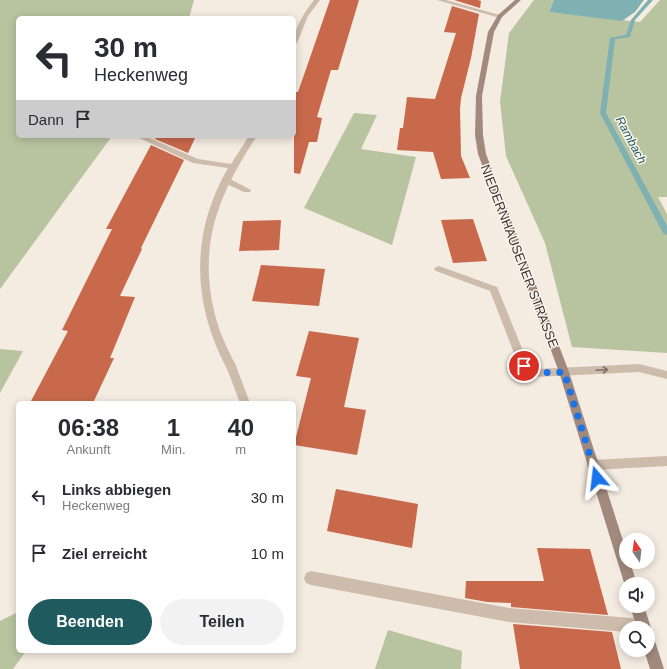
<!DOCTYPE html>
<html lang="de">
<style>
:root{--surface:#fff;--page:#f2f2f3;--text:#2b2b33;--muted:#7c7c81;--accent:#1f5a5e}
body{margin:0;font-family:Arial,sans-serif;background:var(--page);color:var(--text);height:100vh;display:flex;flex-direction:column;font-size:15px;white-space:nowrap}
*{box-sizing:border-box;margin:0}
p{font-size:13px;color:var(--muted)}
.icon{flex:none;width:22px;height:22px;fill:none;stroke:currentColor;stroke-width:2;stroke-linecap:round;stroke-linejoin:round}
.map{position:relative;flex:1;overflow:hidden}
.side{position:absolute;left:16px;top:401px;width:280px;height:252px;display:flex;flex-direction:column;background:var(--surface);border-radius:6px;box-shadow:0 2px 10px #0003}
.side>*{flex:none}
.guide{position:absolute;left:16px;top:16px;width:280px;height:122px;border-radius:6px;box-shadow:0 2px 10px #0003;background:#fff;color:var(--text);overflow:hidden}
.needle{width:26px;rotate:346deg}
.tools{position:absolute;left:619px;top:533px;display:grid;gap:8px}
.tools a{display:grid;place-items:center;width:36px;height:36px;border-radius:50%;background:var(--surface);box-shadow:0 2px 10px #0003;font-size:20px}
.pin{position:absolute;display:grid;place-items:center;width:34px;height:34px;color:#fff;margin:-17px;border:2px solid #fff;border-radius:50%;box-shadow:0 1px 4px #0007}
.me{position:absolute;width:44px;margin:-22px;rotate:343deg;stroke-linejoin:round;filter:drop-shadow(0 0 3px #0008)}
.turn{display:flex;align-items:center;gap:14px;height:84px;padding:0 12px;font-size:18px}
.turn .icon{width:52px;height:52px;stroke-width:2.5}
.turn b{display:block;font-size:28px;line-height:34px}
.then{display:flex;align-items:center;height:38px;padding:0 12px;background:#0003;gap:8px;font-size:15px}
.eta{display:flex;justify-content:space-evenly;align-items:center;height:68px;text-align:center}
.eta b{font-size:24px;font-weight:800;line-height:28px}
.primary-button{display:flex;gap:8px;margin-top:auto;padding:8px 12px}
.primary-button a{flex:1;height:46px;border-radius:24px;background:var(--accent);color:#fff;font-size:16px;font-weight:800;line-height:46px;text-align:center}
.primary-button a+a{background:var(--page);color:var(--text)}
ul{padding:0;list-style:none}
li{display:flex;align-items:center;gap:12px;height:56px;padding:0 12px}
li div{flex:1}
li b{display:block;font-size:15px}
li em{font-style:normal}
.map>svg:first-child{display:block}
.green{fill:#b8c4a0}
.water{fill:#7fb0b2}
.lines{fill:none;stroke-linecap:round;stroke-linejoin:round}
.stream{fill:#7fb0b2;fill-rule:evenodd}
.building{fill:#c8694b}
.lane{fill:#cdbbac;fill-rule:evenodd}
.street{fill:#cdbbac;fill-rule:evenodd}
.secondary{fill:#a18a7d;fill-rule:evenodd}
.oneway{stroke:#7d6f65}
.route{stroke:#1a73e8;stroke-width:7;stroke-dasharray:0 12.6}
.labels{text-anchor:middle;stroke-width:3;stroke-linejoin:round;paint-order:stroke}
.far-water-label{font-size:12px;font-style:italic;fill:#1f5a5e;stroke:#fbf5ee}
.street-label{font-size:13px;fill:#3b302b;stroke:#fbf5ee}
</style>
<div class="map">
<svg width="667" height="669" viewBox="0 0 667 669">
<rect width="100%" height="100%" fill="#f4ebe1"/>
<g class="green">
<path d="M0,0H194L189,18H18V136H112L0,289Z"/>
<path d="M534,0H554L549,12L640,22L660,0H667V197H658L667,214V353L572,347L545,243L506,156L502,119L500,102L509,33Z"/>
<path d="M354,113L377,115L361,149L416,157L392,245L304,208Z"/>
<path d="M0,349L23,351L0,393Z"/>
<path d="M18,612V651H26L13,669H0V621Z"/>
<path d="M388,630L462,651L461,669H375Z"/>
</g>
<path class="water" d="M554,0H644L635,12L622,21L549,12Z"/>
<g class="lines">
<path class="stream" d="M648,0H653L635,20L630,37L615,39L606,113L667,226V235L663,233L600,113L610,38L626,35L631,20Z"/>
</g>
<g class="building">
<path d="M330,0H359L338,70H331L317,117L322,118L317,142H309L300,174L294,173V92H298Z"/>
<path d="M454,0H478L481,1L480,8Z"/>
<path d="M452,6L479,14L471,58L461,98L460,109L461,156L470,178L441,179L433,152L397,150L400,128H403L407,97L435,99L456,33L444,32Z"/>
<path d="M156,136H196L188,153L155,139Z"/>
<path d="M151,145L184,160L141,248L142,249L120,296L135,297L110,358H114L93,403H30L68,331L62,330L112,229H106Z"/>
<path d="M473,219L487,261L453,263L441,220Z"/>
<path d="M281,220L279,250L239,251L243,221Z"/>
<path d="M261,265L325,269L319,306L252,301Z"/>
<path d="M309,331L359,338L344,407L366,410L357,455L294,445L311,378L296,376Z"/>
<path d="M336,489L418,504L412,548L327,531Z"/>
<path d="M537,548L590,549L608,615L511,607V603L487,602L465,598L466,581H544Z"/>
<path d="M513,624L612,632L621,669H520Z"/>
</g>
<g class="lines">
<g class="lane">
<path d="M222,178H228L251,190L250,192H244L222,182Z"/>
<path d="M439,266L497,287L528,363L537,369L639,364L667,371V379L639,372L535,377C529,375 522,371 519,366L490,291L436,271L434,269L436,267Z"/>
<path d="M231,362L235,363L236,366L250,403H240L226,366L227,363Z"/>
<path d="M667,456V466L593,470L589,469L587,465L589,461L593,460Z"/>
<path d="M311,571L509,608L643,619L648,621L650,626L648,631V628H626V632L509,622L311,585L306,583L304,578L306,573Z"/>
</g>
<g class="street">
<path d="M314,0H320L308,16L297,43L294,45C294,27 304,13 314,0Z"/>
<path d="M437,0H446L503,16L500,18Z"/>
<path d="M135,136H145L198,159L231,164L249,136H257C217,196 196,249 217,322C221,337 229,351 236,366L235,369H227C192,303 190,234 228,168L193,163Z"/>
</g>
<g class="secondary">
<path d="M515,0H521L502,17L494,32L482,96L483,135L486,154L569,372L626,550V562H630L637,584H626V589L559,372L478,154L475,135L476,96L488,32L498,15Z"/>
<path d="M630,606H644L651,628L649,633L653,635L664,669H650L644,650H648V628H637Z"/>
</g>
</g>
<defs><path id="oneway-shaft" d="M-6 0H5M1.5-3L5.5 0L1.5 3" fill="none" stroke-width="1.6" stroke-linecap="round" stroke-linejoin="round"/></defs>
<use class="oneway" href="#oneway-shaft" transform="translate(602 370) rotate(-3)"/>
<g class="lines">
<path class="route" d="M524,366L535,373L564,372L597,478"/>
</g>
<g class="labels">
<g class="far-water-label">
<text transform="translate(631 140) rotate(62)" y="4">Rambach</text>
</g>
<g class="street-label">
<text transform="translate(520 256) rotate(69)" y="5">NIEDERNHAUSENER STRASSE</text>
</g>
</g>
</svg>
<div class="tools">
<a><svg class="needle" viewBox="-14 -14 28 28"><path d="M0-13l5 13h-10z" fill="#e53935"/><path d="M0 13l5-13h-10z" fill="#7c7c81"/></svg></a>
<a><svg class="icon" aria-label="sound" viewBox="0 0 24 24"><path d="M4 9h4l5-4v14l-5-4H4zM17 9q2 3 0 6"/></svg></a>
<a><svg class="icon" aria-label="search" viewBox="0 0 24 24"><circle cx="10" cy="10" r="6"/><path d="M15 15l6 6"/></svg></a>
</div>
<div class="pin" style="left:524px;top:366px;background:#d93025"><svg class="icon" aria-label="arrive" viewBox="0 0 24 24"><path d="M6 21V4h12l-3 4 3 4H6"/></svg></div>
<svg class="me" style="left:597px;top:478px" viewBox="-20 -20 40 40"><path d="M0-17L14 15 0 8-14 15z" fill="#1a73e8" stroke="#fff" stroke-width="4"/></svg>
<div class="guide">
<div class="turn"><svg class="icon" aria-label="left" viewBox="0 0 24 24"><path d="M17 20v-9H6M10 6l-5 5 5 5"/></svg><div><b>30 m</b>Heckenweg</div></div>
<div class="then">Dann<svg class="icon" aria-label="arrive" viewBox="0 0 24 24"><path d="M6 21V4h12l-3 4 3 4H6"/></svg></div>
</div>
<section class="side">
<div class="eta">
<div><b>06:38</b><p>Ankunft</p></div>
<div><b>1</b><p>Min.</p></div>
<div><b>40</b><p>m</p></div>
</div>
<ul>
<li><svg class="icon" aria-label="left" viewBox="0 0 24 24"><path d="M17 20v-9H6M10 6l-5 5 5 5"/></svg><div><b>Links abbiegen</b><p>Heckenweg</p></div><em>30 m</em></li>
<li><svg class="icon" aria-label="arrive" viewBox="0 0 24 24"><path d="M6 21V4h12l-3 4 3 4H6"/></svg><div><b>Ziel erreicht</b></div><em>10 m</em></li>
</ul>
<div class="primary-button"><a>Beenden</a><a>Teilen</a></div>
</section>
</div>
